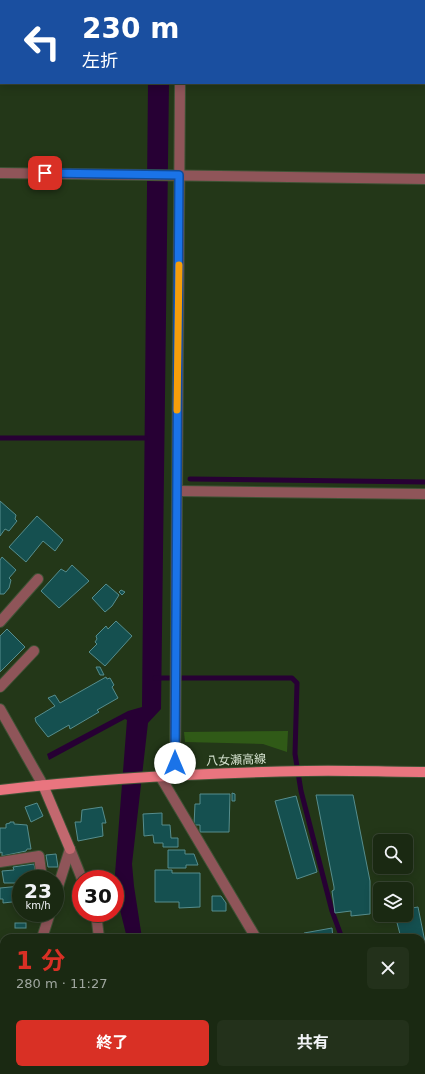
<!DOCTYPE html>
<html lang="ja">
<meta charset="utf-8">
<style>
:root{--surface:#1a2912;--page:#23311b;--text:#f1f3f6;--muted:#9fa69f;--line:#384532;--accent:#d93025}
body{margin:0;font-family:"DejaVu Sans","Noto Sans JP",sans-serif;background:var(--page);color:var(--text);height:100vh;display:flex;flex-direction:column;font-size:15px;white-space:nowrap}
*{box-sizing:border-box;margin:0}
p{font-size:13px;color:var(--muted)}
.icon{flex:none;width:22px;height:22px;fill:none;stroke:currentColor;stroke-width:2;stroke-linecap:round;stroke-linejoin:round}
.map{position:relative;flex:1;overflow:hidden}
.panel{position:absolute;left:0px;top:934px;width:425px;height:140px;display:flex;flex-direction:column;background:var(--surface);border-radius:12px 12px 0 0;box-shadow:0 2px 10px #0003,0 0 0 1px var(--line)}
.panel>*{flex:none}
.banner{position:absolute;left:0px;top:0px;width:425px;height:84px;box-shadow:0 2px 10px #0003,0 0 0 1px var(--line);background:#1a4fa0;color:#fff;overflow:hidden}
.tools{position:absolute;left:373px;top:834px;display:grid;gap:8px}
.tools a{display:grid;place-items:center;width:40px;height:40px;border-radius:6px;background:var(--surface);box-shadow:0 2px 10px #0003,0 0 0 1px var(--line);font-size:20px}
.speed{position:absolute;left:12px;top:870px;display:flex;gap:8px;font-size:20px;font-weight:700;text-align:center}
.speed>*{display:grid;place-content:center;width:52px;height:52px;border-radius:50%;background:var(--surface);box-shadow:0 2px 10px #0003,0 0 0 1px var(--line);line-height:1}
.speed small{font-size:10px;font-weight:400}
.speed .limit{border:6px solid #d22;background:#fff;color:#111}
.pin{position:absolute;display:grid;place-items:center;width:34px;height:34px;color:#fff;margin:-17px;border-radius:8px;box-shadow:0 2px 6px #0006}
.me{position:absolute;width:44px;margin:-22px;rotate:0deg;stroke-linejoin:round;filter:drop-shadow(0 0 3px #0008)}
.turn{display:flex;align-items:center;gap:14px;height:84px;padding:0 16px;font-size:18px}
.turn .icon{width:52px;height:52px;stroke-width:2.5}
.turn b{display:block;font-size:28px;line-height:34px}
.round{display:grid;place-items:center;flex:none;width:42px;height:42px;border-radius:6px;background:var(--page)}
.overview{display:flex;align-items:center;justify-content:space-between;height:68px;padding:0 16px}
h1{font-size:24px;font-weight:700;line-height:30px;color:var(--accent)}
.primary-button{display:flex;gap:8px;margin-top:auto;padding:8px 16px}
.primary-button a{flex:1;height:46px;border-radius:6px;background:var(--accent);color:#fff;font-size:16px;font-weight:700;line-height:46px;text-align:center}
.primary-button a+a{background:var(--page);color:var(--text)}
.map>svg:first-child{display:block}
.green{fill:#305a17}
.water{fill:#270034}
.lines{fill:none;stroke-linecap:round;stroke-linejoin:round}
.stream{stroke:#270034;stroke-width:5}
.building{fill:#155050;stroke:#568d8d}
.lane-casing{stroke:#3f5235;stroke-width:8}
.street-casing{stroke:#3f5235;stroke-width:12}
.secondary-casing{stroke:#3f5235;stroke-width:12}
.primary-casing{stroke:#3f5235;stroke-width:12}
.lane{stroke:#8f5559;stroke-width:7}
.street{stroke:#8f5559;stroke-width:10}
.secondary{stroke:#c2686f;stroke-width:10}
.primary{stroke:#e9757f;stroke-width:10}
.route-casing{stroke:#114b97;stroke-width:10}
.route{stroke:#1a73e8;stroke-width:7}
.slow{stroke:#f59e0b;stroke-width:7}
.labels{text-anchor:middle;stroke-width:4;stroke-linejoin:round;paint-order:stroke}
.street-label{font-size:12px;fill:#d3e0cd;stroke:#233718}
</style>
<div class="map">
<svg width="425" height="1074" viewBox="0 0 425 1074">
<rect width="100%" height="100%" fill="#233718"/>
<g class="green">
<path d="M288,731L287,752L263,744L185,742L184,732Z"/>
<path d="M282,1070H402L404,1074H282Z"/>
</g>
<path class="water" d="M148,83H169L161,709L148,723L132,864L134,886L142,938H127L119,906L115,874L127,720L125,719L49,760L47,754L128,711L142,707Z"/>
<g class="lines">
<g class="stream">
<path d="M0,438H145"/>
<path d="M190,479L425,482"/>
<path d="M155,678H292L297,683L295,754L301,791L332,911L342,938"/>
<path d="M406,1070L408,1074"/>
</g>
</g>
<g class="building">
<path d="M0,501L16,515L15,519L17,521L9,531L5,529L0,536Z"/>
<path d="M37,516L63,540L55,551L43,541L26,562L9,547Z"/>
<path d="M2,557L16,570L9,578L11,580L9,588L4,594H0V560Z"/>
<path d="M72,565L89,581L59,608L41,591L61,569L66,572Z"/>
<path d="M106,584L119,595L112,606L105,612L92,598Z"/>
<path d="M121,590L125,592L122,595L119,592Z"/>
<path d="M116,621L132,636L105,666L89,652L97,644L95,642L97,639L96,636L106,626L108,629Z"/>
<path d="M7,629L25,647L0,672V636Z"/>
<path d="M96,667H100L104,675H100Z"/>
<path d="M106,677L107,679L110,678L114,685L112,687L118,698L97,710L99,712L70,729L69,725L48,737L36,722L35,718L55,706L48,698L55,695L60,703Z"/>
<path d="M232,793L235,794V801H232Z"/>
<path d="M200,794H230L229,832H200V825H194L195,804H200Z"/>
<path d="M316,795H353L370,881V914L351,916V911L335,913L332,891L334,890V887Z"/>
<path d="M296,796L317,872L297,879L275,801Z"/>
<path d="M37,803L43,816L31,822L25,807Z"/>
<path d="M102,807L106,823H102L103,836L78,841L75,822H81L82,810Z"/>
<path d="M162,813V825H170L171,838H178V847H163V843H154L153,835L144,836L143,814Z"/>
<path d="M10,822H14V824L27,825L31,849H27L26,851L2,856V852L0,853V828H6V824L10,823Z"/>
<path d="M168,850H185V854H194L198,865H186V868H168Z"/>
<path d="M56,854L58,867H48L46,855Z"/>
<path d="M34,864L37,879H21V883H4L2,871L14,870L13,867Z"/>
<path d="M155,870H172V873H200V907L179,908V902H155Z"/>
<path d="M21,886V901L3,903V899H0V888Z"/>
<path d="M212,896H221L226,903V911H212Z"/>
<path d="M418,907L425,942V968L421,969V938H401L395,915H406V909Z"/>
<rect x="15" y="923" width="11" height="5"/>
<path d="M332,928L333,938H305L304,933Z"/>
<path d="M0,1008L4,1010L0,1025Z"/>
<rect x="54" y="1070" width="42" height="4"/>
<rect x="113" y="1070" width="14" height="4"/>
<path d="M220,1070H260V1074H221Z"/>
</g>
<g class="lines">
<defs>
<path id="lane" d="M162,1074V1070"/>
<g id="street">
<path d="M181,1V0"/>
<path d="M0,173L425,179"/>
<path d="M177,491L425,494"/>
<path d="M0,622L38,579"/>
<path d="M0,687L34,651"/>
<path d="M0,709L43,785"/>
<path d="M175,775L180,83"/>
<path d="M160,776L256,938"/>
<path d="M70,849L82,879"/>
<path d="M0,862L39,856L42,879"/>
<path d="M55,896L70,849"/>
<path d="M96,913L99,938"/>
<path d="M42,938L50,913"/>
<path d="M0,1069L4,1057"/>
<path d="M106,1074V1070"/>
<path d="M274,1074V1070"/>
</g>
<path id="secondary" d="M43,785L70,849"/>
<path id="primary" d="M0,790C102,778 204,773 306,771C346,770 386,772 425,772"/>
</defs>
<use href="#lane" class="lane-casing"/>
<use href="#street" class="street-casing"/>
<use href="#secondary" class="secondary-casing"/>
<use href="#primary" class="primary-casing"/>
<use href="#lane" class="lane"/>
<use href="#street" class="street"/>
<use href="#secondary" class="secondary"/>
<use href="#primary" class="primary"/>
</g>
<g class="lines">
<defs>
<path id="route" d="M45,173L179,175L175,763"/>
</defs>
<use href="#route" class="route-casing"/>
<use href="#route" class="route"/>
<path class="slow" d="M177,410L179,265"/>
</g>
<g class="labels">
<g class="street-label">
<text transform="translate(236 760) rotate(-2)" y="4">八女瀬高線</text>
</g>
</g>
</svg>
<div class="tools">
<a><svg class="icon" aria-label="search" viewBox="0 0 24 24"><circle cx="10" cy="10" r="6"/><path d="M15 15l6 6"/></svg></a>
<a><svg class="icon" aria-label="layers" viewBox="0 0 24 24"><path d="M12 4l9 5-9 5-9-5zM3 14l9 5 9-5"/></svg></a>
</div>
<div class="speed"><div>23<small>km/h</small></div><div class="limit">30</div></div>
<div class="pin" style="left:45px;top:173px;background:#d93025"><svg class="icon" aria-label="arrive" viewBox="0 0 24 24"><path d="M6 21V4h12l-3 4 3 4H6"/></svg></div>
<svg class="me" style="left:175px;top:763px" viewBox="-20 -20 40 40"><circle r="19" fill="#fff"/><path d="M0-13L10 11 0 6-10 11z" fill="#1a73e8"/></svg>
<div class="banner">
<div class="turn"><svg class="icon" aria-label="left" viewBox="0 0 24 24"><path d="M17 20v-9H6M10 6l-5 5 5 5"/></svg><div><b>230 m</b>左折</div></div>
</div>
<section class="panel">
<div class="overview"><div><h1>1 分</h1><p>280 m · 11:27</p></div><a class="round"><svg class="icon" aria-label="close" viewBox="0 0 24 24"><path d="M6 6l12 12M18 6L6 18"/></svg></a></div>
<div class="primary-button"><a>終了</a><a>共有</a></div>
</section>
</div>
